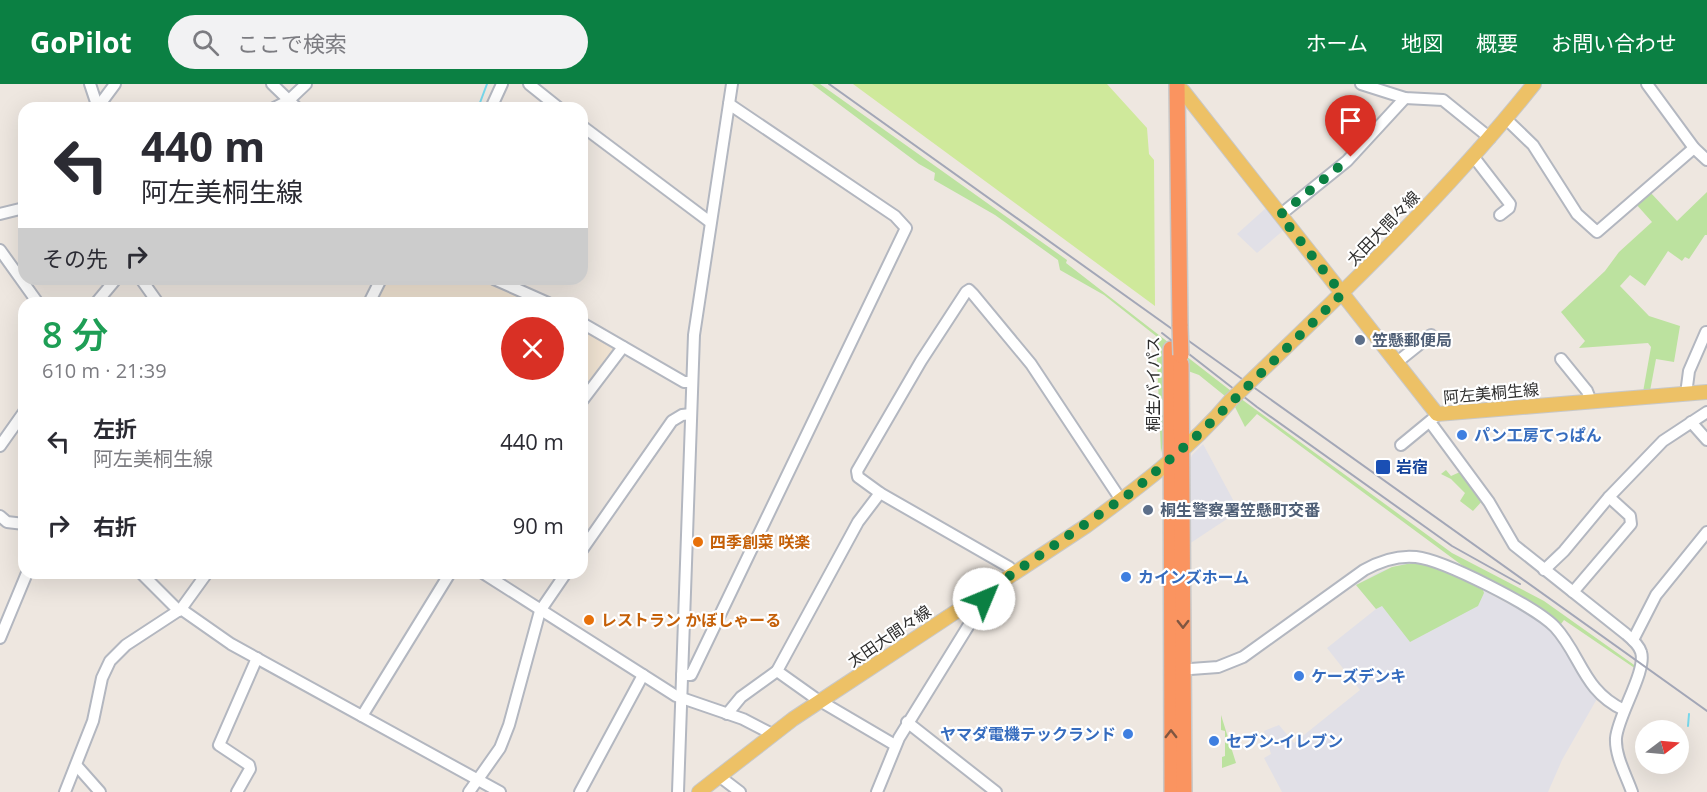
<!DOCTYPE html>
<html lang="ja">
<meta charset="utf-8">
<style>
:root{--surface:#fff;--page:#f2f2f3;--text:#2b2b33;--muted:#7c7c81;--accent:#0b8043}
body{margin:0;font-family:"Open Sans","Noto Sans JP",sans-serif;background:var(--page);color:var(--text);height:100vh;display:flex;flex-direction:column;font-size:22px;white-space:nowrap}
*{box-sizing:border-box;margin:0}
p{font-size:20px;color:var(--muted)}
.icon{flex:none;width:33px;height:33px;fill:none;stroke:currentColor;stroke-width:2;stroke-linecap:round;stroke-linejoin:round}
.map{position:relative;flex:1;overflow:hidden}
.details{position:absolute;left:18px;top:213px;width:570px;height:282px;display:flex;flex-direction:column;background:var(--surface);border-radius:18px;box-shadow:0 6px 24px #0002}
.details>*{flex:none}
.hud{position:absolute;left:18px;top:18px;width:570px;height:183px;border-radius:18px;box-shadow:0 6px 24px #0002;background:#fff;color:var(--text);overflow:hidden}
.needle{width:39px;rotate:74deg}
.controls{position:absolute;left:1635px;top:636px;display:grid;gap:12px}
.controls a{display:grid;place-items:center;width:54px;height:54px;border-radius:50%;background:var(--surface);box-shadow:0 6px 24px #0002;font-size:30px}
.pin{position:absolute;display:grid;place-items:center;width:51px;height:51px;color:#fff;margin:-62px -26px;border-radius:50% 50% 50% 0;rotate:-45deg;box-shadow:0 0 6px #0007}
.pin .icon{rotate:45deg}
.me{position:absolute;width:66px;margin:-33px;rotate:45deg;stroke-linejoin:round;filter:drop-shadow(0 0 4px #0008)}
.turn{display:flex;align-items:center;gap:21px;height:126px;padding:0 24px;font-size:27px}
.turn .icon{width:78px;height:78px;stroke-width:2.5}
.turn b{display:block;font-size:42px;line-height:51px}
.then{display:flex;align-items:center;height:57px;padding:0 24px;background:#0003;gap:12px;font-size:22px}
.round{display:grid;place-items:center;flex:none;width:63px;height:63px;border-radius:32px;background:var(--page)}
.headline{display:flex;align-items:center;justify-content:space-between;height:102px;padding:0 24px}
h1{font-size:36px;font-weight:600;line-height:45px;color:#1e9e55}
ul{padding:0;list-style:none}
li{display:flex;align-items:center;gap:18px;height:84px;padding:0 24px}
li div{flex:1}
li b{display:block;font-size:22px}
li em{font-style:normal}
header{display:flex;align-items:center;gap:36px;box-sizing:border-box;height:84px;padding:0 30px;background:var(--accent);color:#fff}
header strong{font-size:28px}
nav{display:flex;gap:33px;margin-inline-start:auto;font-size:21px}
.search{width:420px;height:54px;background:var(--page);display:flex;align-items:center;gap:15px;box-sizing:border-box;padding:0 21px;border-radius:33px;color:var(--muted);font-size:22px}
.map>svg:first-child{display:block}
.industrial{fill:#e1e0e7}
.education{fill:#efe2d1}
.green{fill:#bce29f}
.pitch{fill:#cfe99b}
.lines{fill:none;stroke-linecap:round;stroke-linejoin:round}
.stream{stroke:#77d8ec;stroke-width:2}
.minor-casing{stroke:#b3b7c0;stroke-width:14}
.major-casing{stroke:#c8c8c8;stroke-width:16}
.highway-casing{stroke:#c8c8c8;stroke-width:18}
.minor{stroke:#fff;stroke-width:10}
.major{stroke:#edc166;stroke-width:14}
.highway{stroke:#fa9460;stroke-width:15}
.rail{stroke:#a3a7b7;stroke-width:2}
.major-bridge-casing{stroke:#c8c8c8;stroke-width:16;stroke-linecap:butt}
.highway-bridge-casing{stroke:#c8c8c8;stroke-width:18;stroke-linecap:butt}
.major-bridge{stroke:#edc166;stroke-width:14}
.highway-bridge{stroke:#fa9460;stroke-width:15}
.oneway{stroke:#7f5641}
.route{stroke:#0b8043;stroke-width:10;stroke-dasharray:0 18}
.service-dot{fill:#5c6f8a;stroke:#fff;stroke-width:2}
.shop-dot{fill:#3f7fe0;stroke:#fff;stroke-width:2}
.transit-dot{fill:#1a4fb4;stroke:#fff;stroke-width:2}
.food-dot{fill:#e8710a;stroke:#fff;stroke-width:2}
.labels{text-anchor:middle;stroke-width:4.5;stroke-linejoin:round;paint-order:stroke}
.street-label{font-size:16px;fill:#2d2d2d;stroke:#fff}
.service-label{font-size:16px;font-weight:bold;fill:#4e5e75;stroke:#fff;text-anchor:start}
.shop-label{font-size:16px;font-weight:bold;fill:#366cbe;stroke:#fff;text-anchor:start}
.transit-label{font-size:16px;font-weight:bold;fill:#164399;stroke:#fff;text-anchor:start}
.food-label{font-size:16px;font-weight:bold;fill:#c56008;stroke:#fff;text-anchor:start}
</style>
<header>
<strong>GoPilot</strong>
<div class="search"><svg class="icon" aria-label="search" viewBox="0 0 24 24"><circle cx="10" cy="10" r="6"/><path d="M15 15l6 6"/></svg>ここで検索</div>
<nav><a>ホーム</a><a>地図</a><a>概要</a><a>お問い合わせ</a></nav>
</header>
<div class="map">
<svg width="1707" height="708" viewBox="0 0 1707 708">
<rect width="100%" height="100%" fill="#eee7e0"/>
<g class="industrial">
<path d="M1266,124L1285,145L1257,169L1237,150Z"/>
<path d="M1203,360L1239,427L1189,460V379L1192,371Z"/>
<path d="M1407,479L1448,488L1539,536L1559,555L1583,599L1598,613L1562,676L1548,708H1282L1264,674L1271,670L1264,647L1279,641L1294,659L1360,606L1327,564L1376,525L1356,501L1381,487Z"/>
</g>
<g class="education">
<path d="M386,195H485L541,219H374Z"/>
<path d="M582,242L615,261L616,266L582,311Z"/>
</g>
<g class="green">
<path d="M812,0H820L1067,176L1066,179L1244,317L1452,469L1544,517L1637,583L1636,585L1564,536L1561,540L1549,529L1463,482L1257,330L1245,343L1235,323L1237,320L1228,311L1225,312L1199,291L1188,287V275L1165,259L1163,359L1161,369L1156,252L1104,211L1060,186L1058,176L995,131L934,96L935,89L919,80Z"/>
<path d="M1650,108L1677,137L1707,108V151H1705L1689,175L1685,173L1682,177L1668,167L1645,202L1630,191L1620,202L1649,232L1680,242L1674,278L1656,275L1650,307L1643,308L1651,263L1648,259L1579,264L1585,257L1561,228L1605,187L1619,168L1652,138L1636,120Z"/>
<path d="M1446,386L1451,392L1460,388L1483,416L1473,427L1460,417L1465,409L1451,395L1441,390Z"/>
<path d="M1417,478L1448,488L1483,506L1484,509L1478,522L1410,558L1382,522L1376,525L1356,501L1392,483Z"/>
<path d="M1221,631L1236,679L1222,684V673L1225,672V647L1221,646Z"/>
</g>
<path class="pitch" d="M853,0H1107L1147,44L1149,70L1154,76L1155,222Z"/>
<g class="lines">
<g class="stream">
<path d="M478,24L487,0"/>
<path d="M1688,642L1689,630"/>
</g>
<defs>
<g id="minor">
<path d="M90,0L98,24"/>
<path d="M272,0L297,24"/>
<path d="M529,0L559,24"/>
<path d="M1361,0L1405,14L1443,16L1490,54"/>
<path d="M1647,0L1694,64L1707,76"/>
<path d="M98,23L115,0"/>
<path d="M274,24L288,17L306,0"/>
<path d="M491,24L502,0"/>
<path d="M1506,35L1533,61L1577,130L1597,148L1694,64"/>
<path d="M582,42L710,138"/>
<path d="M1473,72L1510,120L1509,124L1500,131"/>
<path d="M0,130L24,124"/>
<path d="M1280,131L1347,77L1405,14"/>
<path d="M0,166L38,219"/>
<path d="M141,195L158,219"/>
<path d="M494,195L548,219"/>
<path d="M96,219L116,195"/>
<path d="M369,219L381,195"/>
<path d="M582,239L684,298H692"/>
<path d="M1561,275L1587,307L1591,317"/>
<path d="M1396,279L1431,251"/>
<path d="M1686,310L1689,287L1706,248"/>
<path d="M582,317L623,263"/>
<path d="M1430,338L1489,418L1514,461L1626,550C1632,555 1639,561 1641,568C1647,587 1618,631 1616,654C1615,672 1626,691 1632,708"/>
<path d="M1691,338L1707,356"/>
<path d="M1401,361L1435,333"/>
<path d="M0,362L24,328"/>
<path d="M880,409L858,438L777,587L815,614L895,661"/>
<path d="M0,432L7,438L24,440"/>
<path d="M582,466L672,337L682,331L691,330"/>
<path d="M1544,486L1564,467L1609,413L1663,357L1707,328"/>
<path d="M141,489L179,527"/>
<path d="M483,489L676,612L743,635L772,650"/>
<path d="M1014,489L1009,483L880,409L858,393L857,387L921,277L966,208L969,206L973,210L1031,280L1121,416"/>
<path d="M1573,508L1631,440L1630,432L1609,413"/>
<path d="M181,525L231,560L500,708"/>
<path d="M0,554L27,489"/>
<path d="M1633,556L1656,511L1707,448"/>
<path d="M1177,586L1218,583L1243,573L1364,486C1380,477 1397,471 1416,473C1444,476 1536,523 1555,543C1581,571 1583,607 1624,626"/>
<path d="M682,591H691L693,587L906,144L895,132L729,20"/>
<path d="M727,630L741,613L777,587"/>
<path d="M362,632L450,489"/>
<path d="M907,638L996,708"/>
<path d="M77,682L100,708"/>
<path d="M719,692L740,708"/>
<path d="M65,708L93,637L102,594L110,577L126,561L181,525L207,489"/>
<path d="M237,708L250,685L249,681L219,661L257,574"/>
<path d="M469,708L500,664L509,641L540,527L566,489"/>
<path d="M580,708L643,591"/>
<path d="M678,708L694,251L732,0"/>
<path d="M877,708L899,654L980,523L986,508"/>
</g>
<g id="major">
<path d="M1183,7L1437,330L1707,308"/>
<path d="M1256,292C1353,199 1450,105 1534,0"/>
<path d="M699,708L793,635L1086,442C1138,404 1190,365 1231,316"/>
</g>
<g id="highway">
<path d="M1177,0L1180,242"/>
<path d="M1171,265L1172,708"/>
<path d="M1181,280L1184,708"/>
</g>
</defs>
<use href="#minor" class="minor-casing"/>
<use href="#major" class="major-casing"/>
<use href="#highway" class="highway-casing"/>
<use href="#minor" class="minor"/>
<use href="#major" class="major"/>
<use href="#highway" class="highway"/>
<g class="rail">
<path d="M829,0L1707,627"/>
<path d="M1162,249L1257,323L1452,462L1520,500"/>
</g>
<defs>
<path id="major-bridge" d="M1231,316L1256,292"/>
<path id="highway-bridge" d="M1180,242L1181,271"/>
</defs>
<use href="#major-bridge" class="major-bridge-casing"/>
<use href="#highway-bridge" class="highway-bridge-casing"/>
<use href="#major-bridge" class="major-bridge"/>
<use href="#highway-bridge" class="highway-bridge"/>
</g>
<defs><path id="oneway-chevron" d="M-2-3.5L2.5 0L-2 3.5" fill="none" stroke-width="1.6" stroke-linecap="round" stroke-linejoin="round" transform="scale(1.5)"/></defs>
<g class="oneway">
<use href="#oneway-chevron" transform="translate(1183 540) rotate(90)"/>
<use href="#oneway-chevron" transform="translate(1171 650) rotate(-90)"/>
</g>
<g class="lines">
<path class="route" d="M984,515L986,508L1132,408L1199,350L1342,210L1280,131L1351,73"/>
</g>
<g class="service-dot">
<circle cx="1360" cy="256" r="6"/>
<circle cx="1148" cy="426" r="6"/>
</g>
<g class="shop-dot">
<circle cx="1462" cy="351" r="6"/>
<circle cx="1126" cy="493" r="6"/>
<circle cx="1299" cy="592" r="6"/>
<circle cx="1128" cy="650" r="6"/>
<circle cx="1214" cy="657" r="6"/>
</g>
<rect class="transit-dot" x="1375" y="375" width="16" height="16" rx="3"/>
<g class="food-dot">
<circle cx="698" cy="458" r="6"/>
<circle cx="589" cy="536" r="6"/>
</g>
<g class="labels">
<g class="street-label">
<text transform="translate(1383 144) rotate(-46)" y="6">太田大間々線</text>
<text transform="translate(1153 300) rotate(-90)" y="6">桐生バイパス</text>
<text transform="translate(1491 309) rotate(-5)" y="6">阿左美桐生線</text>
<text transform="translate(889 552) rotate(-34)" y="6">太田大間々線</text>
</g>
<g class="service-label">
<text x="1372" y="262">笠懸郵便局</text>
<text x="1160" y="432">桐生警察署笠懸町交番</text>
</g>
<g class="shop-label">
<text x="1474" y="357">パン工房てっぱん</text>
<text x="1138" y="499">カインズホーム</text>
<text x="1311" y="598">ケーズデンキ</text>
<text x="1116" y="656" text-anchor="end">ヤマダ電機テックランド</text>
<text x="1226" y="663">セブン-イレブン</text>
</g>
<g class="transit-label">
<text x="1396" y="389">岩宿</text>
</g>
<g class="food-label">
<text x="710" y="464">四季創菜 咲楽</text>
<text x="601" y="542">レストラン かぼしゃーる</text>
</g>
</g>
</svg>
<div class="controls">
<a><svg class="needle" viewBox="-14 -14 28 28"><path d="M0-13l5 13h-10z" fill="#e53935"/><path d="M0 13l5-13h-10z" fill="#7c7c81"/></svg></a>
</div>
<div class="pin" style="left:1351px;top:73px;background:#d93025"><svg class="icon" aria-label="arrive" viewBox="0 0 24 24"><path d="M6 21V4h12l-3 4 3 4H6"/></svg></div>
<svg class="me" style="left:984px;top:515px" viewBox="-20 -20 40 40"><circle r="19" fill="#fff"/><path d="M0-13L10 11 0 6-10 11z" fill="#0b8043"/></svg>
<div class="hud">
<div class="turn"><svg class="icon" aria-label="left" viewBox="0 0 24 24"><path d="M17 20v-9H6M10 6l-5 5 5 5"/></svg><div><b>440 m</b>阿左美桐生線</div></div>
<div class="then">その先<svg class="icon" aria-label="right" viewBox="0 0 24 24"><path d="M7 20v-9h11M14 6l5 5-5 5"/></svg></div>
</div>
<section class="details">
<div class="headline"><div><h1>8 分</h1><p>610 m · 21:39</p></div><a class="round" style="background:#d93025;color:#fff"><svg class="icon" aria-label="close" viewBox="0 0 24 24"><path d="M6 6l12 12M18 6L6 18"/></svg></a></div>
<ul>
<li><svg class="icon" aria-label="left" viewBox="0 0 24 24"><path d="M17 20v-9H6M10 6l-5 5 5 5"/></svg><div><b>左折</b><p>阿左美桐生線</p></div><em>440 m</em></li>
<li><svg class="icon" aria-label="right" viewBox="0 0 24 24"><path d="M7 20v-9h11M14 6l5 5-5 5"/></svg><div><b>右折</b></div><em>90 m</em></li>
</ul>
</section>
</div>
